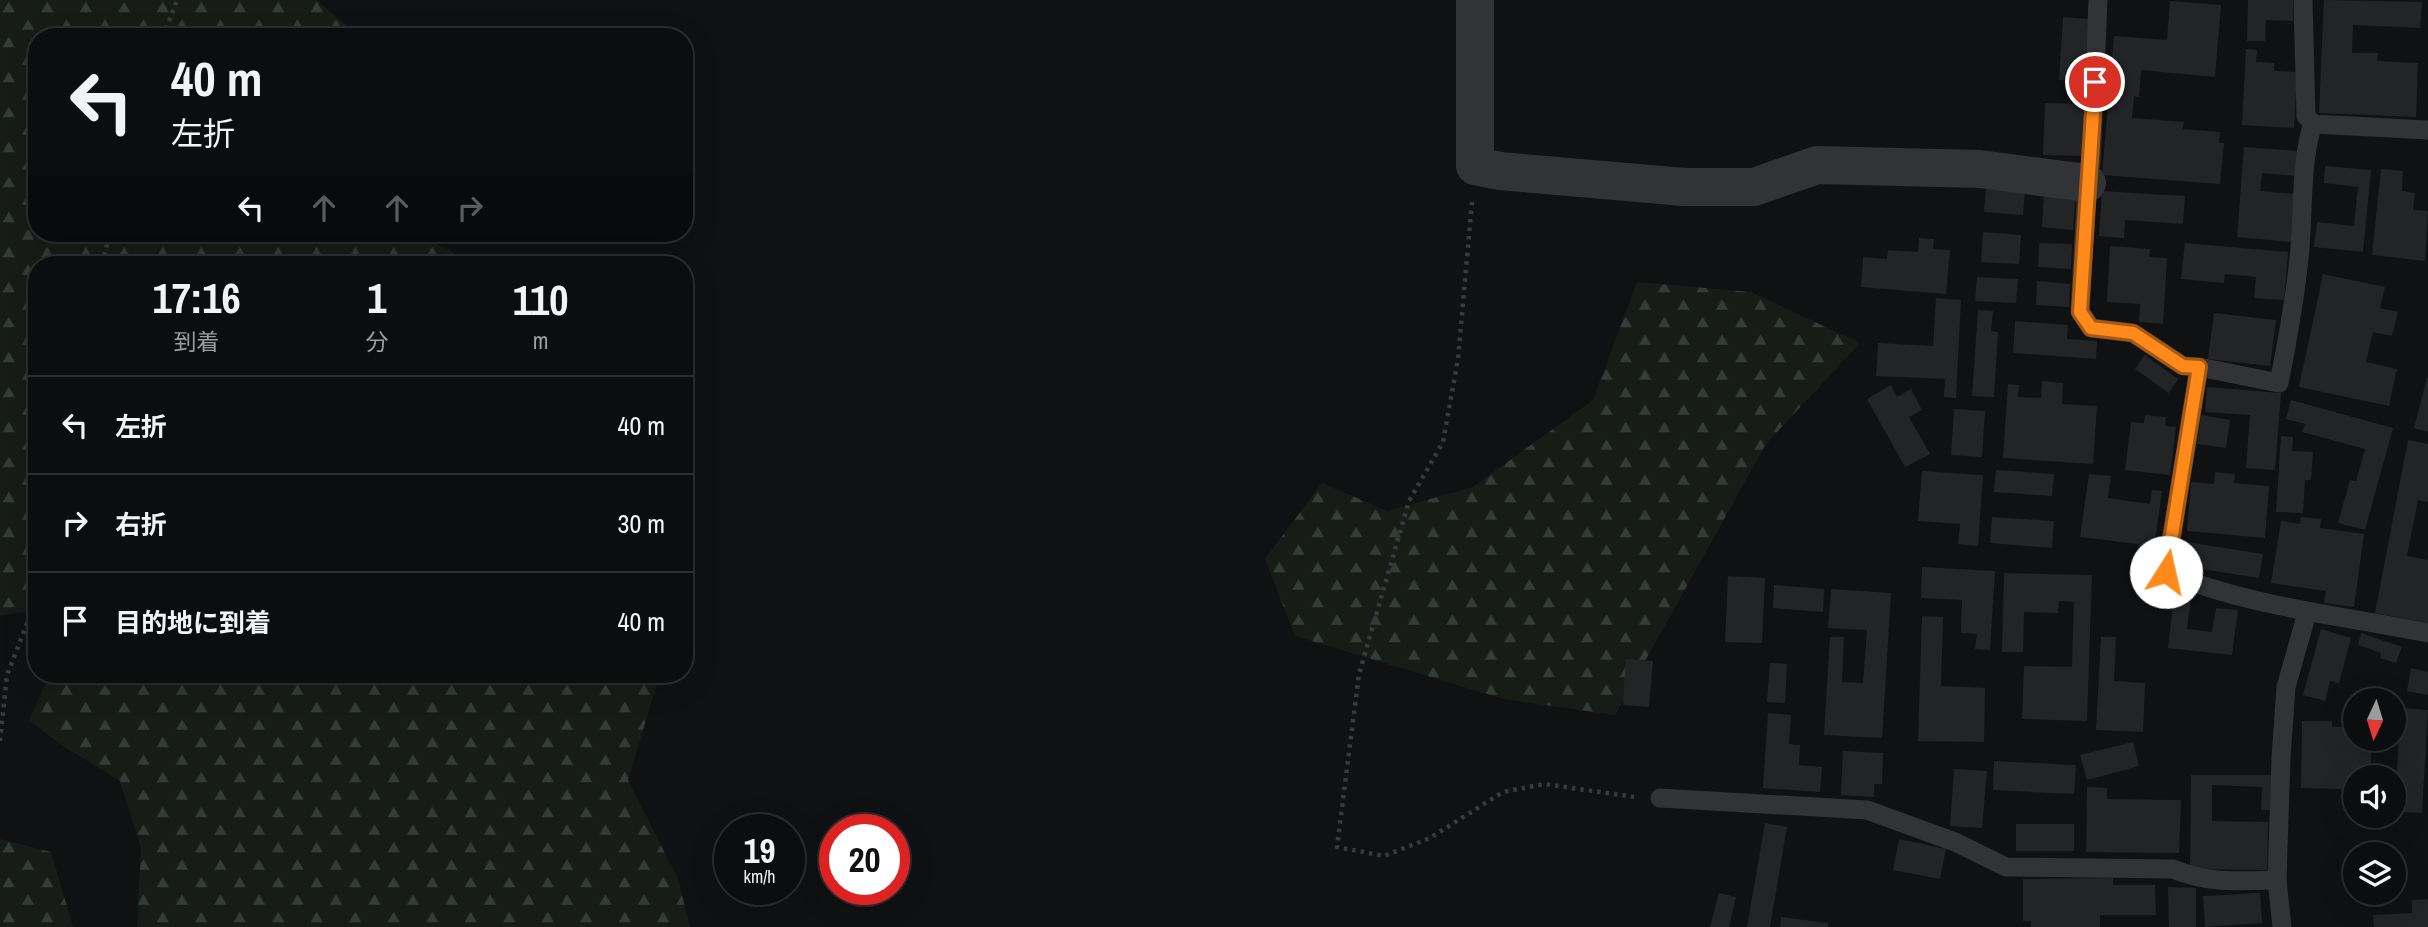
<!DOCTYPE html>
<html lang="ja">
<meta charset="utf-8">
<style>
:root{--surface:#0c0d0e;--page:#1a1b1c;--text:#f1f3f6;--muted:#9a9c9e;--line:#2c2d2e}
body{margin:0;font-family:"Archivo Narrow","Noto Sans JP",sans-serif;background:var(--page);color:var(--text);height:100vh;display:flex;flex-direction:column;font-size:26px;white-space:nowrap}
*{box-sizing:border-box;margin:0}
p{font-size:23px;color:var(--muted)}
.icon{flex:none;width:38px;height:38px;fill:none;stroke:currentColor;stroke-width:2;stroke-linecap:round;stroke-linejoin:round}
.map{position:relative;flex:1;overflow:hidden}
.sheet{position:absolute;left:28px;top:256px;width:665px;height:427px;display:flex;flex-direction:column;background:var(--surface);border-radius:28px;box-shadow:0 7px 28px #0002,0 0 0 2px var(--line)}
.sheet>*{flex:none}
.banner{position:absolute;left:28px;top:28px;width:665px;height:214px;border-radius:28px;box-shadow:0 7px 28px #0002,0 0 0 2px var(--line);background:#0c0d0e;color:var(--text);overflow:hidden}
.needle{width:46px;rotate:184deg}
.controls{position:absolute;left:2343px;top:688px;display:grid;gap:14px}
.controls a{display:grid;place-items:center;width:63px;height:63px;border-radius:50%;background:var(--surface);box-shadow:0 7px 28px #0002,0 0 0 2px var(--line);font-size:35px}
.speed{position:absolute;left:714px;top:814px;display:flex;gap:14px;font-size:35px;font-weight:700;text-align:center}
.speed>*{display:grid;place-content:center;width:91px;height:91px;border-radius:50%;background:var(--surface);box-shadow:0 7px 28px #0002,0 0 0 2px var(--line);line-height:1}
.speed small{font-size:18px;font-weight:400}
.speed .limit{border:10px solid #d22;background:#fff;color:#111}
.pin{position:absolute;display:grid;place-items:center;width:60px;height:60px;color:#fff;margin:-30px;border:4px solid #fff;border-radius:50%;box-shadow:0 2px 7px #0007}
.me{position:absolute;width:77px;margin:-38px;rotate:10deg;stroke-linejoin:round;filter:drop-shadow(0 0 5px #0008)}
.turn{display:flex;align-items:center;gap:24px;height:147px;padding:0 28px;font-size:32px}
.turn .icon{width:91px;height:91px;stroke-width:2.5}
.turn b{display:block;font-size:49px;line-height:60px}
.lanes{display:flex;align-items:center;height:66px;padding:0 28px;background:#0003;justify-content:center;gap:35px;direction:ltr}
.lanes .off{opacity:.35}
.eta{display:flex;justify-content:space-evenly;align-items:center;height:119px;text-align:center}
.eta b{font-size:42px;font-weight:800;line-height:49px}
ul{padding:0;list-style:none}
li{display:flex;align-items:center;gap:21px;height:98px;padding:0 28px;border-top:2px solid var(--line)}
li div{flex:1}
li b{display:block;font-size:26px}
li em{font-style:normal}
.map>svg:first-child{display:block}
.forest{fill:url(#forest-firs)}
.building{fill:#232426}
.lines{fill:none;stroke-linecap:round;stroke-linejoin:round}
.path{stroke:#373a3e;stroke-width:4.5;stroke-dasharray:3.5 5;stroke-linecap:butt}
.service{stroke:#313337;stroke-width:19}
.minor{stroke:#313337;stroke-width:38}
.route-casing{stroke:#a65912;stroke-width:18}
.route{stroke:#ff891b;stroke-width:12}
</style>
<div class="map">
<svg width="2428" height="927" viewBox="0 0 2428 927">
<defs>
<pattern id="forest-firs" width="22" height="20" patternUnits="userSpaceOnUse" patternTransform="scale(1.75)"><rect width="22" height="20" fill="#171d16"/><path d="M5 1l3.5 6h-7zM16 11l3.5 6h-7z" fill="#353b36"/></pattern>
</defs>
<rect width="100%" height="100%" fill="#101112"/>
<g class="forest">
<path d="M0,0H316L360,37H37V233H412L452,251L464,264H37V606L32,610L0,616Z"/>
<path d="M1637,282L1751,292L1860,343L1766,444L1615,715L1504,699L1295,636L1265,559L1322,483L1387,511L1473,487L1593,400Z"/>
<path d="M50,674H660L628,780L678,879L690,927H137L141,848L120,781L60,744L29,720Z"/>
<path d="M0,839L51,852L73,927H0Z"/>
</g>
<g class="building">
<path d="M2248,0H2293V21L2266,20L2265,41H2247Z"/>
<path d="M2324,0L2422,2L2420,28L2353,25L2352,53H2378L2377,61L2418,63L2416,117L2319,113Z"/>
<path d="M2170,1L2221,5L2215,77L2141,70L2139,97L2134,96L2132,118L2184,122L2183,129L2220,132L2219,143H2224L2220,184L2102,175L2114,36L2167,40Z"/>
<path d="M2063,17L2088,19L2084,82L2059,80Z"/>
<path d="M2246,49L2257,50L2256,62L2274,63V71L2297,72L2294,128L2242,125Z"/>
<path d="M2045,103L2084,104L2082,156L2043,155Z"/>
<path d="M2244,147L2297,151L2296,176L2262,173L2260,191L2295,194L2291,242L2237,237Z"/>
<path d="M2325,166L2371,170L2363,252L2314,247L2317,222L2354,226L2358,187L2324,183Z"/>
<path d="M2381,169L2403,171L2402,191L2415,193L2413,210L2428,211L2425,261L2372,255Z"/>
<path d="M1986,187L2025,190L2023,215L1984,212Z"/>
<path d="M2102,191L2185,196L2183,224L2125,220L2124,238L2099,236Z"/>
<path d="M2044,192L2076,194L2073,230L2042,227Z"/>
<path d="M1983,232L2021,235L2019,264L1981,262Z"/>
<path d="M1919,238L1934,239L1933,249L1950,250L1946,294L1861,287L1863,257L1887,259L1888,250L1918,252Z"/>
<path d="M2039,243L2072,244L2071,269L2038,267Z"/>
<path d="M2185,243L2288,252L2284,300L2254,298L2256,277L2225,274L2224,283L2181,279Z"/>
<path d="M2110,246L2150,249L2149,257L2167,258L2163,324L2139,322L2140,304L2107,302Z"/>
<path d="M2323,274L2385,287L2380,308L2398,312L2392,336L2373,332L2366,362L2397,369L2389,406L2299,387Z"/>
<path d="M1977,277L2018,279L2016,303L1975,301Z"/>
<path d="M2037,281L2070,284L2069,307L2036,305Z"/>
<path d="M1936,298L1961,300L1956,398L1944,397L1945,379L1876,376L1878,343L1933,346Z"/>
<path d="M1978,310L1993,311L1991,331L1998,332L1994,397L1972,396Z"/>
<path d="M2214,313L2276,320L2270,366L2208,359Z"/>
<path d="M2015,321L2068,325L2067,339L2097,341L2096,359L2013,353Z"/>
<path d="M2145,355L2178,379L2169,393L2135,369Z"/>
<path d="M2427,378H2428V432L2414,428Z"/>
<path d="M2042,381L2063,383L2062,404L2097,406L2093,464L2003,458L2008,384L2019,385L2018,397L2041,398Z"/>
<path d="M1891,385L1897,397L1911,389L1922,410L1909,417L1930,454L1905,467L1867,399Z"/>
<path d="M2207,387L2281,393L2275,470L2246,468L2250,415L2205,412Z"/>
<path d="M2291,400L2393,428L2365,530L2338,523L2350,480L2356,481L2365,449L2302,432L2305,424L2286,419Z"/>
<path d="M1954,409L1985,411L1982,457L1951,455Z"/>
<path d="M2145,415L2166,417L2165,426L2176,427L2170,475L2125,470L2131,422L2144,423Z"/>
<path d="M2201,415L2230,420L2226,448L2197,444Z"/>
<path d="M2281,436L2293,437L2292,451L2313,452L2311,480H2305L2303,513L2276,512Z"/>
<path d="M2408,440L2428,444V502L2418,500L2407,556L2428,560V623L2375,613Z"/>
<path d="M1996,470L2054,474L2052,496L1994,492Z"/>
<path d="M1922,471L1983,475L1978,546L1958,544L1960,524L1918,521Z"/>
<path d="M2215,472L2235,474L2234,483L2269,486L2265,538L2187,531L2191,482L2214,484Z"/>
<path d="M2089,474L2111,476L2108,498L2150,504L2152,490L2162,491L2153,555L2137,553L2138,544L2080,537Z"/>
<path d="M1992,517L2054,521L2052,548L1990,543Z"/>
<path d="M2301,517L2321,519L2320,528L2364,534L2354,607L2324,603L2326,591L2271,583L2281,521L2300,524Z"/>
<path d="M2186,542L2263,554L2259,578L2182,566Z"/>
<path d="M1922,567L1995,571L1990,650L1975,649L1977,634L1961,633L1962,600L1921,598Z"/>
<path d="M2004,573L2092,575L2087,721L2022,719L2024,666L2072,667L2074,602L2059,601L2058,613L2024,612L2023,652H2002Z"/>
<path d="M1728,576L1765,578L1762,643L1725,642Z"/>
<path d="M1774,585L1824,589L1823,612L1773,608Z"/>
<path d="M1831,589L1891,593L1882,738L1824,735L1830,637H1844L1842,682L1863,683L1867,630L1828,628Z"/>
<path d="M2174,595L2191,597L2187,629L2212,632L2216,608L2238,610L2232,655L2168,648Z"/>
<path d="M1922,616L1943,617L1941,686L1985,688L1984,742L1918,741Z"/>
<path d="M2321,629L2351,638L2339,683L2330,681L2325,701L2303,695Z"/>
<path d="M2361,633L2402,647L2396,663L2380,658L2381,653L2358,645Z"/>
<path d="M2101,637H2116L2114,681L2145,683L2143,732L2096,730Z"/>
<path d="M1626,659L1653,661L1649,707L1623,705Z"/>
<path d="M1770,663L1787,664L1785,703L1767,702Z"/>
<path d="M2411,668L2428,672V695L2407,691Z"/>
<path d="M2401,708L2428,710L2422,813L2394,811Z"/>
<path d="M1768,713L1791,715L1789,744L1800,745L1799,765L1822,767L1820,792L1763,788Z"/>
<path d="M2302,721H2332V727H2356V738H2371V777H2356V782H2346V789L2301,788Z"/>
<path d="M2133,742L2139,766L2087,780L2080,755Z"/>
<path d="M1843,751L1883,753L1882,784H1874V797L1841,795Z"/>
<path d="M1994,761L2076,765L2074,794L1993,790Z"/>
<path d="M1954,769L1987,771L1982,828L1950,826Z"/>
<path d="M2191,775H2271L2270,810H2261L2262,787L2212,785V821L2268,822L2267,870L2190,869Z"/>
<path d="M2087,787L2107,788V799L2181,800L2179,853L2086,852Z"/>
<path d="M1765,823L1787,827L1770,927H1747Z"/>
<rect x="2016" y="824" width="58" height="27"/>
<path d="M1899,839L1946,849L1940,879L1893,870Z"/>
<path d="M2113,878V885H2155L2156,915H2100V927H2031V921H2023V879Z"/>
<path d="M2168,887L2196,888V927H2169Z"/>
<path d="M1719,893L1736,897L1729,927H1710Z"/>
<path d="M2260,893L2262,923L2205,927L2203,896Z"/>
<path d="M2428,899V927H2374L2373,915L2412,913V900Z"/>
<path d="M1781,917L1828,923V927H1780Z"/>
</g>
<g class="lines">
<g class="path">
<path d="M163,37L177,0"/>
<path d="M1472,202L1458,359L1443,442L1409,501L1359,674L1337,847L1384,856L1430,838L1503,792L1544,784L1635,797"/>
<path d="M102,264L110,233"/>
<path d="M0,741L7,675L37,598"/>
</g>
<g class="service">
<path d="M2098,0L2091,163L2087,183L2080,311L2091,328L2133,333L2183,366L2199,367L2166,572C2249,607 2340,615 2428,633"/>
<path d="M2313,124L2428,130"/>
<path d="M2199,367L2279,383C2288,338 2296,293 2300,248C2303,211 2301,158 2313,124L2306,116L2303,0"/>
<path d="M1660,798L1867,810L1955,842L2006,867L2173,869C2209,884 2239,881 2277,880"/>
<path d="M2282,927L2277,880L2281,758L2286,687L2307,613"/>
</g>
<path class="minor" d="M1475,0V166L1500,171L1684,187H1754L1817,165L1980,169L2087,183"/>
</g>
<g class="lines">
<defs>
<path id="route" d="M2095,82L2080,312L2091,328L2133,333L2183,366L2199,367L2166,572"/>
</defs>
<use href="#route" class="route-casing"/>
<use href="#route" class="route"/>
</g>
</svg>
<div class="controls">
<a><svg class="needle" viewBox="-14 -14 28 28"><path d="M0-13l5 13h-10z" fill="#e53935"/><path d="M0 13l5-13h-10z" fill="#9a9c9e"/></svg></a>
<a><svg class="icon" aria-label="sound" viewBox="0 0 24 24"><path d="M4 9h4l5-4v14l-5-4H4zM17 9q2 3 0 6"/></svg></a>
<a><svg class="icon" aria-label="layers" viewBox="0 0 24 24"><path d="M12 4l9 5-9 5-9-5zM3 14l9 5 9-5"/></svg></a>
</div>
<div class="speed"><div>19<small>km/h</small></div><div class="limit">20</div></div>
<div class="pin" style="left:2095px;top:82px;background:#d93025"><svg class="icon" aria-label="arrive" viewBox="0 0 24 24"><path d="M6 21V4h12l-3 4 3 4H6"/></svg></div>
<svg class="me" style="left:2166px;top:572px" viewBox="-20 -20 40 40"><circle r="19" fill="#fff"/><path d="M0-13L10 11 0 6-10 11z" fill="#ff891b"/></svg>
<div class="banner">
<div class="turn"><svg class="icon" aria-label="left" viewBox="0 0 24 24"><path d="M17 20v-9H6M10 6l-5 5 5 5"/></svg><div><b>40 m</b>左折</div></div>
<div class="lanes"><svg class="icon" aria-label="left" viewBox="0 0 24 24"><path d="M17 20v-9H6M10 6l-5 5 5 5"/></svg><svg class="icon off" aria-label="ahead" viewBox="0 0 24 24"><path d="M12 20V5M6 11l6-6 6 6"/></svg><svg class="icon off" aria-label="ahead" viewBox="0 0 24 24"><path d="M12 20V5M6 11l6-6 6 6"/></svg><svg class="icon off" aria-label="right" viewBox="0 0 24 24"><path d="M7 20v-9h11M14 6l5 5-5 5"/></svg></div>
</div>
<section class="sheet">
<div class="eta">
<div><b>17:16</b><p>到着</p></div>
<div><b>1</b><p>分</p></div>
<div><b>110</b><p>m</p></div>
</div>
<ul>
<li><svg class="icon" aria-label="left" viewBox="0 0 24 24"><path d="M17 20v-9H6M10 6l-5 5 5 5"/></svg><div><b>左折</b></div><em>40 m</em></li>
<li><svg class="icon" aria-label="right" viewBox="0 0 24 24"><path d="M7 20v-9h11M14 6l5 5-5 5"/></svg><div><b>右折</b></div><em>30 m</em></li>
<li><svg class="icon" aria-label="arrive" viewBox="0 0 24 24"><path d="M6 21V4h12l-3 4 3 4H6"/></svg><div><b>目的地に到着</b></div><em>40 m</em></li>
</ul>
</section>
</div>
